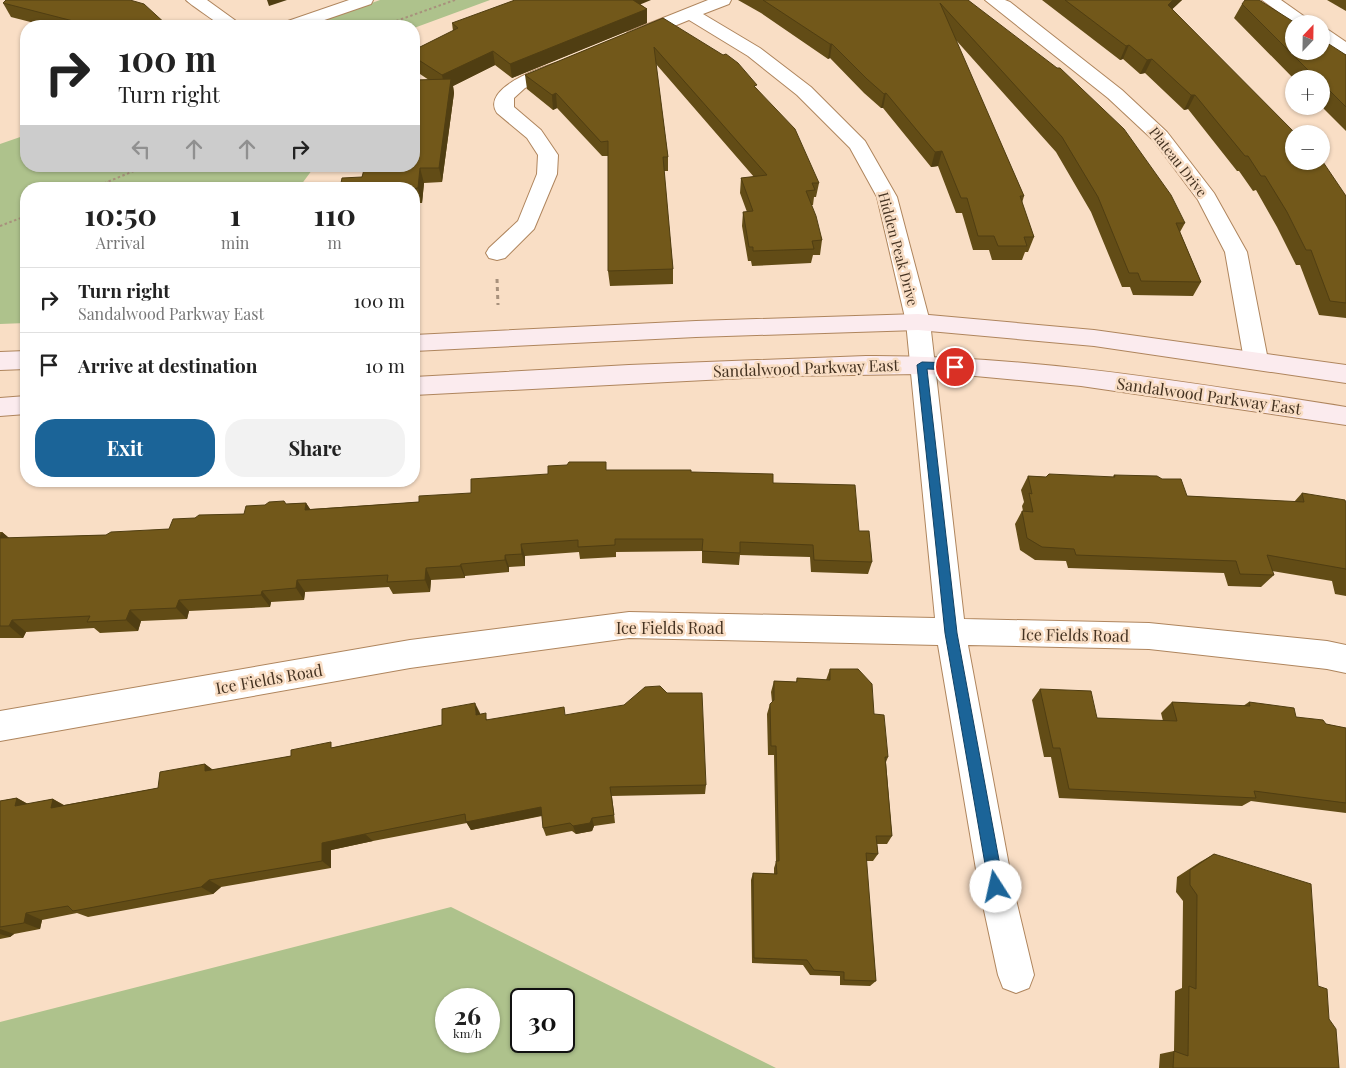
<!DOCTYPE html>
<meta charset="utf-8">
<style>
:root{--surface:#fff;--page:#f2f2f2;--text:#222;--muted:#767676;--line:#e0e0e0;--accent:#1b6498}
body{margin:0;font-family:"Playfair Display",serif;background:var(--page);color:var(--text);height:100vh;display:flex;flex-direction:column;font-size:19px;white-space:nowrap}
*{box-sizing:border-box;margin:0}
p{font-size:16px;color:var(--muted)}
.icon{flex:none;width:28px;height:28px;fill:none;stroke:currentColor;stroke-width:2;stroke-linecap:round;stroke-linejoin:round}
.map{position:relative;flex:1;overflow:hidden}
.drawer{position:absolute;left:20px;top:182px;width:400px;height:305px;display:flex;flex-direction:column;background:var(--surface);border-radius:20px;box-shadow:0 1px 4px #0004}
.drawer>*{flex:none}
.guide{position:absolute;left:20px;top:20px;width:400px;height:152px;border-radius:20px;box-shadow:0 1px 4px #0004;background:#fff;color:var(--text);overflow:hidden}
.needle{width:32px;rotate:22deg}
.buttons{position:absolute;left:1285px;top:15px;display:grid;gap:10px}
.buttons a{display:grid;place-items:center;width:45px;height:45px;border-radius:50%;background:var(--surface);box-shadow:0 1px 4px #0004;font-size:25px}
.speed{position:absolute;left:435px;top:988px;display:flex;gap:10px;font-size:25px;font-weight:700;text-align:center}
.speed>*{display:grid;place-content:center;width:65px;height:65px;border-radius:50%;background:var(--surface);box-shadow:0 1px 4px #0004;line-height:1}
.speed small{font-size:12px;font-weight:400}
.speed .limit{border:2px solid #111;border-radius:8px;background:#fff;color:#111}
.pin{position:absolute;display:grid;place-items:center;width:42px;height:42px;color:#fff;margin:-21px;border:2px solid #fff;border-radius:50%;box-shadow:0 1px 5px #0007}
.me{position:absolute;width:55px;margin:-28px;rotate:350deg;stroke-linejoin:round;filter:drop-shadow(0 0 4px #0008)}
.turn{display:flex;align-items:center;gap:18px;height:105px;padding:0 15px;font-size:22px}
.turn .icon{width:65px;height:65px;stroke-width:2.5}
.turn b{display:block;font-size:35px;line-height:42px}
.lanes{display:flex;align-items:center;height:48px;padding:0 15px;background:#0003;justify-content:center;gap:25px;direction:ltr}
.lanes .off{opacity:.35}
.eta{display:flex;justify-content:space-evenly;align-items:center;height:85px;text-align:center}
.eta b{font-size:30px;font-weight:700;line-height:35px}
.button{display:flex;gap:10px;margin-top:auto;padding:10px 15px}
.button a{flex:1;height:58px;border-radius:20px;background:var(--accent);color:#fff;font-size:20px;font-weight:700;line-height:58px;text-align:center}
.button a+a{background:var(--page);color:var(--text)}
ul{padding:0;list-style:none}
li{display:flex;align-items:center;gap:15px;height:65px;padding:0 15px;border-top:1px solid var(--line)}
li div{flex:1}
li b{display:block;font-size:19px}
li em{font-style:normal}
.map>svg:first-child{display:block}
.green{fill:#aec28c;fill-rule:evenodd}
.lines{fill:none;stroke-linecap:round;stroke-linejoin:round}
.minor-casing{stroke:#af855d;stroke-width:2}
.secondary-casing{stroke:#af855d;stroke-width:2}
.path-far1{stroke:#a8917c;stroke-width:2;stroke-dasharray:2.5 2.5;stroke-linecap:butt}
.path{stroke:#a8917c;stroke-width:3;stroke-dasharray:4 4;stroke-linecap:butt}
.minor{fill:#fff;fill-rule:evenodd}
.secondary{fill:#fbebee;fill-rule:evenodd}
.wall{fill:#624c16}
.shaded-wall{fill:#503e12}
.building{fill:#72581a;stroke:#503e12}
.route{fill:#1b6498;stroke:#124163}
.labels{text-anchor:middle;stroke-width:5;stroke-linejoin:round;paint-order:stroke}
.far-street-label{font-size:14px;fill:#443221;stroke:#f9dec5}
.street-label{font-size:16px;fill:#443221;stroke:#f9dec5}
</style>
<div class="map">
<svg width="1346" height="1068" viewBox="0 0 1346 1068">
<rect width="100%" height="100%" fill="#f9dec5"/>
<g class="green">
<path d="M380,0H490L414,28V26H308Z"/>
<path d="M26,135V166H315L298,189H26V323L0,324V144Z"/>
<path d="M451,907L776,1068H0V1022ZM446,999H489V1041H446ZM521,999H564V1041H521Z"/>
</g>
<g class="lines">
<defs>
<g id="minor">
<path d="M186,0H207L243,26C237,26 228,28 222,26C219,24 187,2 186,0Z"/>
<path d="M349,0H373L371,4L307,26H282L285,22Z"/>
<path d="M708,0H731L729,4L703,14L760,48L811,87L865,141L897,197L930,322L964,619L1149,623L1327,641L1346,645V673L1327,669L1149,649L968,645L1013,887L1034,975L1029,988L1016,993L1003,988L998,975L979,887L938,645L629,638L410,668L0,741V711L410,640L629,612L935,618L906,322L877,197L850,148L797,95L748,56L689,20L640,40L634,41L628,40L625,36L628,32Z"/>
<path d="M985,0H1005L1010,2L1122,90L1167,132L1214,193L1247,252L1268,360L1264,366L1256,369L1248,366L1244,360L1225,252L1198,200L1153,140L1108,98Z"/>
<path d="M1262,0H1281L1315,24H1295Z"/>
<path d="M1321,28L1327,29L1346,42V55L1340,54L1321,41Z"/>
<path d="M560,62L566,63L569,67L566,71L525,88L514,98V107L541,130L558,155L557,174L534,229L505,258L497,260L489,258L486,253L489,248L518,221L537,174L538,155L527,138L497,113C480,88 543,66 560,62Z"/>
</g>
<g id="secondary">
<path d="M918,314L1094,330L1346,365V383L1094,346L918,330L696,337L414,351V335L696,321Z"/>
<path d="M26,351V369L0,370V352Z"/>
<path d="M866,356C1028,355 1187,382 1346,407V425L1081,386L975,376L921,374L783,376L414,395V377L629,365Z"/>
<path d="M26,396V414L0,416V398Z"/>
</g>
</defs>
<use href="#minor" class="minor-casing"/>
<use href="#secondary" class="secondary-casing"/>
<g class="path-far1">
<path d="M382,26L455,0"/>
<path d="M107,182L112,189"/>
<path d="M90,189L146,166"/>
<path d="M0,226L26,216"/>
</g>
<path class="path" d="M497,279L498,305"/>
<use href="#minor" class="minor"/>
<use href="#secondary" class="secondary"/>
</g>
<g class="wall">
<path d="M738,0H968L1185,223L1180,232L1201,282L1193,296L1133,295L1130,287H1122L1091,212L1056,152L955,39L1024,196L1022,203L1034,237L1028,252H1025L1022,260H992L989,250H973L962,213H956L938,166L931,167L883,108H881L864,93L830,58L828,59L761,13Z"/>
<path d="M1042,0H1182L1172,9L1346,196V318L1319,315L1300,265H1296L1277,227L1256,190L1253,191L1239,171H1237L1188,109L1184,110L1145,73L1140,74L1123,59L1120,60Z"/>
<path d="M1327,0H1346V11Z"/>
<path d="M3,3L168,26H46L11,17Z"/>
<path d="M640,4L647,9V23L512,78L495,65L453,86L454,93L442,182L424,183L422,203H415L414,212V189H335L340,188L362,177L429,80L414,70V50L453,31L452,23Z"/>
<path d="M1242,4L1346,55V131L1321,106V79H1294L1234,18Z"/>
<path d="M663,18L757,89L819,183L816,197H814L813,205H811L822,240L820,255H813L811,263L752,266L751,261H748L742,226L743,212H747L740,193L741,178L754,177L656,64L668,157V171H664L673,269V284L610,286L608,271V156H602L557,108L553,110L527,89L525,75Z"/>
<path d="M607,470L691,472L773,483L859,531L872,562L868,574L811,572L810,557L740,555L739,565L702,563V551L616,552V557L580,559L579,552L525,556V566L509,567V572L465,576V578L431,580L430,592L393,594L389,587L305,592L304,600L271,602L270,607L189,611L187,619L141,621L138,631L100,633L94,628L26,632L23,638H0V532H2L9,538L106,535L169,529L195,518L244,514L286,504L306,503L310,509L419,502Z"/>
<path d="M1114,475L1187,496L1294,502L1302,493L1346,504V596L1335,594L1332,581L1272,571L1274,575L1261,587L1228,586L1224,573L1068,568L1066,561L1035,560L1020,550L1015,524L1022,511H1023L1022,506L1024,502L1021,490L1028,476L1046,477H1113Z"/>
<path d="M830,669L874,714L888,757L886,762L892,836L887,844H877L878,854L873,861H866L876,981L870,986L840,985V976L810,975L803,965L752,963L751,880L753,873L774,874V868L776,862L774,755H768L767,714L770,704L772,702L771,692L774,681L796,682L797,678L826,680Z"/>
<path d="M1040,689L1097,718L1163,721L1161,713L1172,702L1243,706L1249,702L1296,717L1326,724L1346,728V813L1251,801L1242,806L1059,798L1051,757H1044L1032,700Z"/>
<path d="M480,713V714L488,720L566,715L706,785L705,794L612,796L615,823L594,826L592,831L576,834L572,831L546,836L543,828L542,816L471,830L467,823L373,841L331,850V868L221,887L213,894L88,917L77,913L42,920L40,929L14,934L10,937L0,939V801L17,798L28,804L53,799L64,805L158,788L205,764L213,770L291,756L442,725Z"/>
<path d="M1214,854L1318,986L1329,1019L1339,1068H1159L1160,1054L1174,1051L1175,991L1182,988L1183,901L1176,892L1177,877L1200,862Z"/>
</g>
<g class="shaded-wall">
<path d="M267,0H287L269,6Z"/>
<path d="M626,0H651L627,10Z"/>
<path d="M1173,0H1182L1162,19L1168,5Z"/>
<path d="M647,9V23L512,78L510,64Z"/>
<path d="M830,44H832L830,58L828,59Z"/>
<path d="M1129,45L1123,59L1120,60L1126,46Z"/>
<path d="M493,51L495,65L453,86L454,93L442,182L439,168L445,90L442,75Z"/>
<path d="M1152,59L1145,73L1140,74L1147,60Z"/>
<path d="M556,93L557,108L553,110L552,95Z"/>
<path d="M886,93L883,108H881L884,94Z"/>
<path d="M1191,95H1195L1188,109L1184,110Z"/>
<path d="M942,151L938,166L931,167L935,152Z"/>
<path d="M420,168L424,183L422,203L418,188Z"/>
<path d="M306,503L314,515L305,510Z"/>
<path d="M2,532L16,544L0,539V536Z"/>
<path d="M521,544L525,556V566L522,554Z"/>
<path d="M505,555L509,567V572L505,560Z"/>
<path d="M461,564L465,576V578L460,566Z"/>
<path d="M426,568L431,580L430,592L425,580Z"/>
<path d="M297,580L305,592L304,600L296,588Z"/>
<path d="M262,591L271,602L270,607L261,595Z"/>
<path d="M179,600L189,611L187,619L176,608Z"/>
<path d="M130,610L141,621L138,631L126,620Z"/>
<path d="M12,620L26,632L23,638L9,626Z"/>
<path d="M475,703L480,713L481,725L476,715Z"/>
<path d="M205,764L217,773L205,771Z"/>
<path d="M17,798L33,807L15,806Z"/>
<path d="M53,799L68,808H51Z"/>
<path d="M541,807L544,815L471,830L466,822Z"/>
<path d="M592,818L594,826L592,831L576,834L573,826Z"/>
<path d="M365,834L373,841L331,850V868L322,861V843Z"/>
<path d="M209,880L221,887L213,894L201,887Z"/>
<path d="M26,913L42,920L40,929L24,923Z"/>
<path d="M0,929L14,934L10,937L0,934Z"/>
</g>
<g class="building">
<path d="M6,0H130L144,4L168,26H82L77,22L3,3Z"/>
<path d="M515,0H633L647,9L510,64L493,51L442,75L414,57V50L458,28L452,23Z"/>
<path d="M763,0H968L1057,68H1060L1124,129L1171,195L1185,223H1176L1201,282L1141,281L1138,273H1129L1098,197L1062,137L940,3L1024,196H1020L1034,237H1024L1027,246H998L994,236H978L967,198H961L942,151L935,152L886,93L884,94L867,79L832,44H830Z"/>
<path d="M1065,0H1173L1168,5L1296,134H1294V161H1321V159L1346,196V303L1330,301L1311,250H1306L1287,212L1265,176H1261L1248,156H1245L1195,95H1191L1152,59L1147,60L1129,45L1126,46Z"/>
<path d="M1245,0H1259L1297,24H1294V51H1321V39L1346,55V107L1321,82V79H1317L1242,4Z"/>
<path d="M663,18L723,55L726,54L738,63L757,85L754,86L795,129L819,183H812L815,190L806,191L816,216L822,240L812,241L814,249L753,251V247H749L743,212L753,211L741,178L767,175L654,47L668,157H663L673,269L608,271V141L601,142L556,93L552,95L525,75Z"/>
<path d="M451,79L439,168H420L418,188L411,189H335L340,188L342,178L362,177L365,166H414V80Z"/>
<path d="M569,462H606V470H691V472L773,474V483L855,485L859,531H869L872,562L814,560L813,545L740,542V553L702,551L703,539H615V545L578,547V540L521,544L522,554L505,555V560L461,564L460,566L426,568L425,580L387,582L388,575L297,580L296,588L262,591L261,595L179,600L176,608L130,610L126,620L87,622L90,616L12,620L9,626H0V538L106,535L111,532L169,529L173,519L195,518L199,515L244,514L246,506L265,505L269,502L284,501L286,504L306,503L305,510L419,502V496L471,493V479L548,474V466L567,465Z"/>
<path d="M1049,474L1115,477L1114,475L1157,476L1162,479H1181L1187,496L1304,502L1302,493L1345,500L1346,504V570V569L1267,555L1274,575L1240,574L1236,561L1076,555L1074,549L1042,547L1027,538L1022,511L1033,512L1029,493L1032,494L1028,476L1046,477Z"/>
<path d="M830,669H858L872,684L874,714L884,715L888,757H885L892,836H876L878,854L866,853L876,981L844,980V972L814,970L807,960L754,958L753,873L777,874L776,861H779L776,746H771L770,704L774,700V681L797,682V678L830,680Z"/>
<path d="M660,686L667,693H702L706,785L610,787L614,815L592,818L590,823L573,826L570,823L543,828L541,807L466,822L465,814L365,834L322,843V861L209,880L201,887L73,911L68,906L26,913L24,923L0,927V801L17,798L15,806L53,799L51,808L158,788L160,772L205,764V771L291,756V750L331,742V748L442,725V709L475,703L476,715L486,713V720L564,707L565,715L624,705L645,687Z"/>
<path d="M1040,689L1091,691L1097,718L1177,721L1172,702L1250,706L1249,702L1294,708L1296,717L1323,720L1326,724L1346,728V803L1254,791L1256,798L1069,789L1060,748H1053Z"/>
<path d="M1214,854L1311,884L1318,986L1327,989L1329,1019L1336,1029L1339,1068H1173L1174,1051L1188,1056L1189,986L1196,989L1197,895L1190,885V870Z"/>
</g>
<path class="route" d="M922,362L955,363L960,367L955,370L927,369L957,633L1004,887L1001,892L996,894L991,892L989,887L945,633L917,365Z"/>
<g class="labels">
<g class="far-street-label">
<text transform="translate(1178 162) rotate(52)" y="5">Plateau Drive</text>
<text transform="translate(898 249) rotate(75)" y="5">Hidden Peak Drive</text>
</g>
<g class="street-label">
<text transform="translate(806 368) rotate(-2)" y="6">Sandalwood Parkway East</text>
<text transform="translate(1209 396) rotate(8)" y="6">Sandalwood Parkway East</text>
<text x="670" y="634">Ice Fields Road</text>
<text transform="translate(1075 635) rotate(1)" y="6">Ice Fields Road</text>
<text transform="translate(269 679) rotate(-10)" y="6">Ice Fields Road</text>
</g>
</g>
</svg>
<div class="buttons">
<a><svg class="needle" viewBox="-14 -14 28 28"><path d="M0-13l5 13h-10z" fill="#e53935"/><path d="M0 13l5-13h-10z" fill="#767676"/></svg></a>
<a>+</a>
<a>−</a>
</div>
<div class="speed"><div>26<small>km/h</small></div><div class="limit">30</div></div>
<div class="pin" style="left:955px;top:367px;background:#d93025"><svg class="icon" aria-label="arrive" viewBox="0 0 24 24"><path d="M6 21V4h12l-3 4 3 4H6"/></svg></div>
<svg class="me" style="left:996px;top:887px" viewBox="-20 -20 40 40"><circle r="19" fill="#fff"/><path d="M0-13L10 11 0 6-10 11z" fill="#1b6498"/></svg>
<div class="guide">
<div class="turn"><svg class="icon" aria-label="right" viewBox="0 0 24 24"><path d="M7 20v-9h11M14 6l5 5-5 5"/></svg><div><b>100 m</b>Turn right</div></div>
<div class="lanes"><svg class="icon off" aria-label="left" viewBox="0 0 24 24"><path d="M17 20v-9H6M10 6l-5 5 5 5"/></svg><svg class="icon off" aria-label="ahead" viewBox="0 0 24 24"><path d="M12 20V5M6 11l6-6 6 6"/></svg><svg class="icon off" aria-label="ahead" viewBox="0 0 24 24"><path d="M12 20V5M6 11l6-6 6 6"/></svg><svg class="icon" aria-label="right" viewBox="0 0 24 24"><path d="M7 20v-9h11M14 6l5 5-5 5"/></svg></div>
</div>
<section class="drawer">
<div class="eta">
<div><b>10:50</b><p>Arrival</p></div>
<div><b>1</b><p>min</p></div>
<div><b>110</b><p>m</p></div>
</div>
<ul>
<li><svg class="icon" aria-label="right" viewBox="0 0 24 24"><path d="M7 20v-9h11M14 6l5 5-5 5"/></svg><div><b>Turn right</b><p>Sandalwood Parkway East</p></div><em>100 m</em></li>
<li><svg class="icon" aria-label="arrive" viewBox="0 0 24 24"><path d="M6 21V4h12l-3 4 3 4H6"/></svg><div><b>Arrive at destination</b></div><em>10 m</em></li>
</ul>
<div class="button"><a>Exit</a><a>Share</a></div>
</section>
</div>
